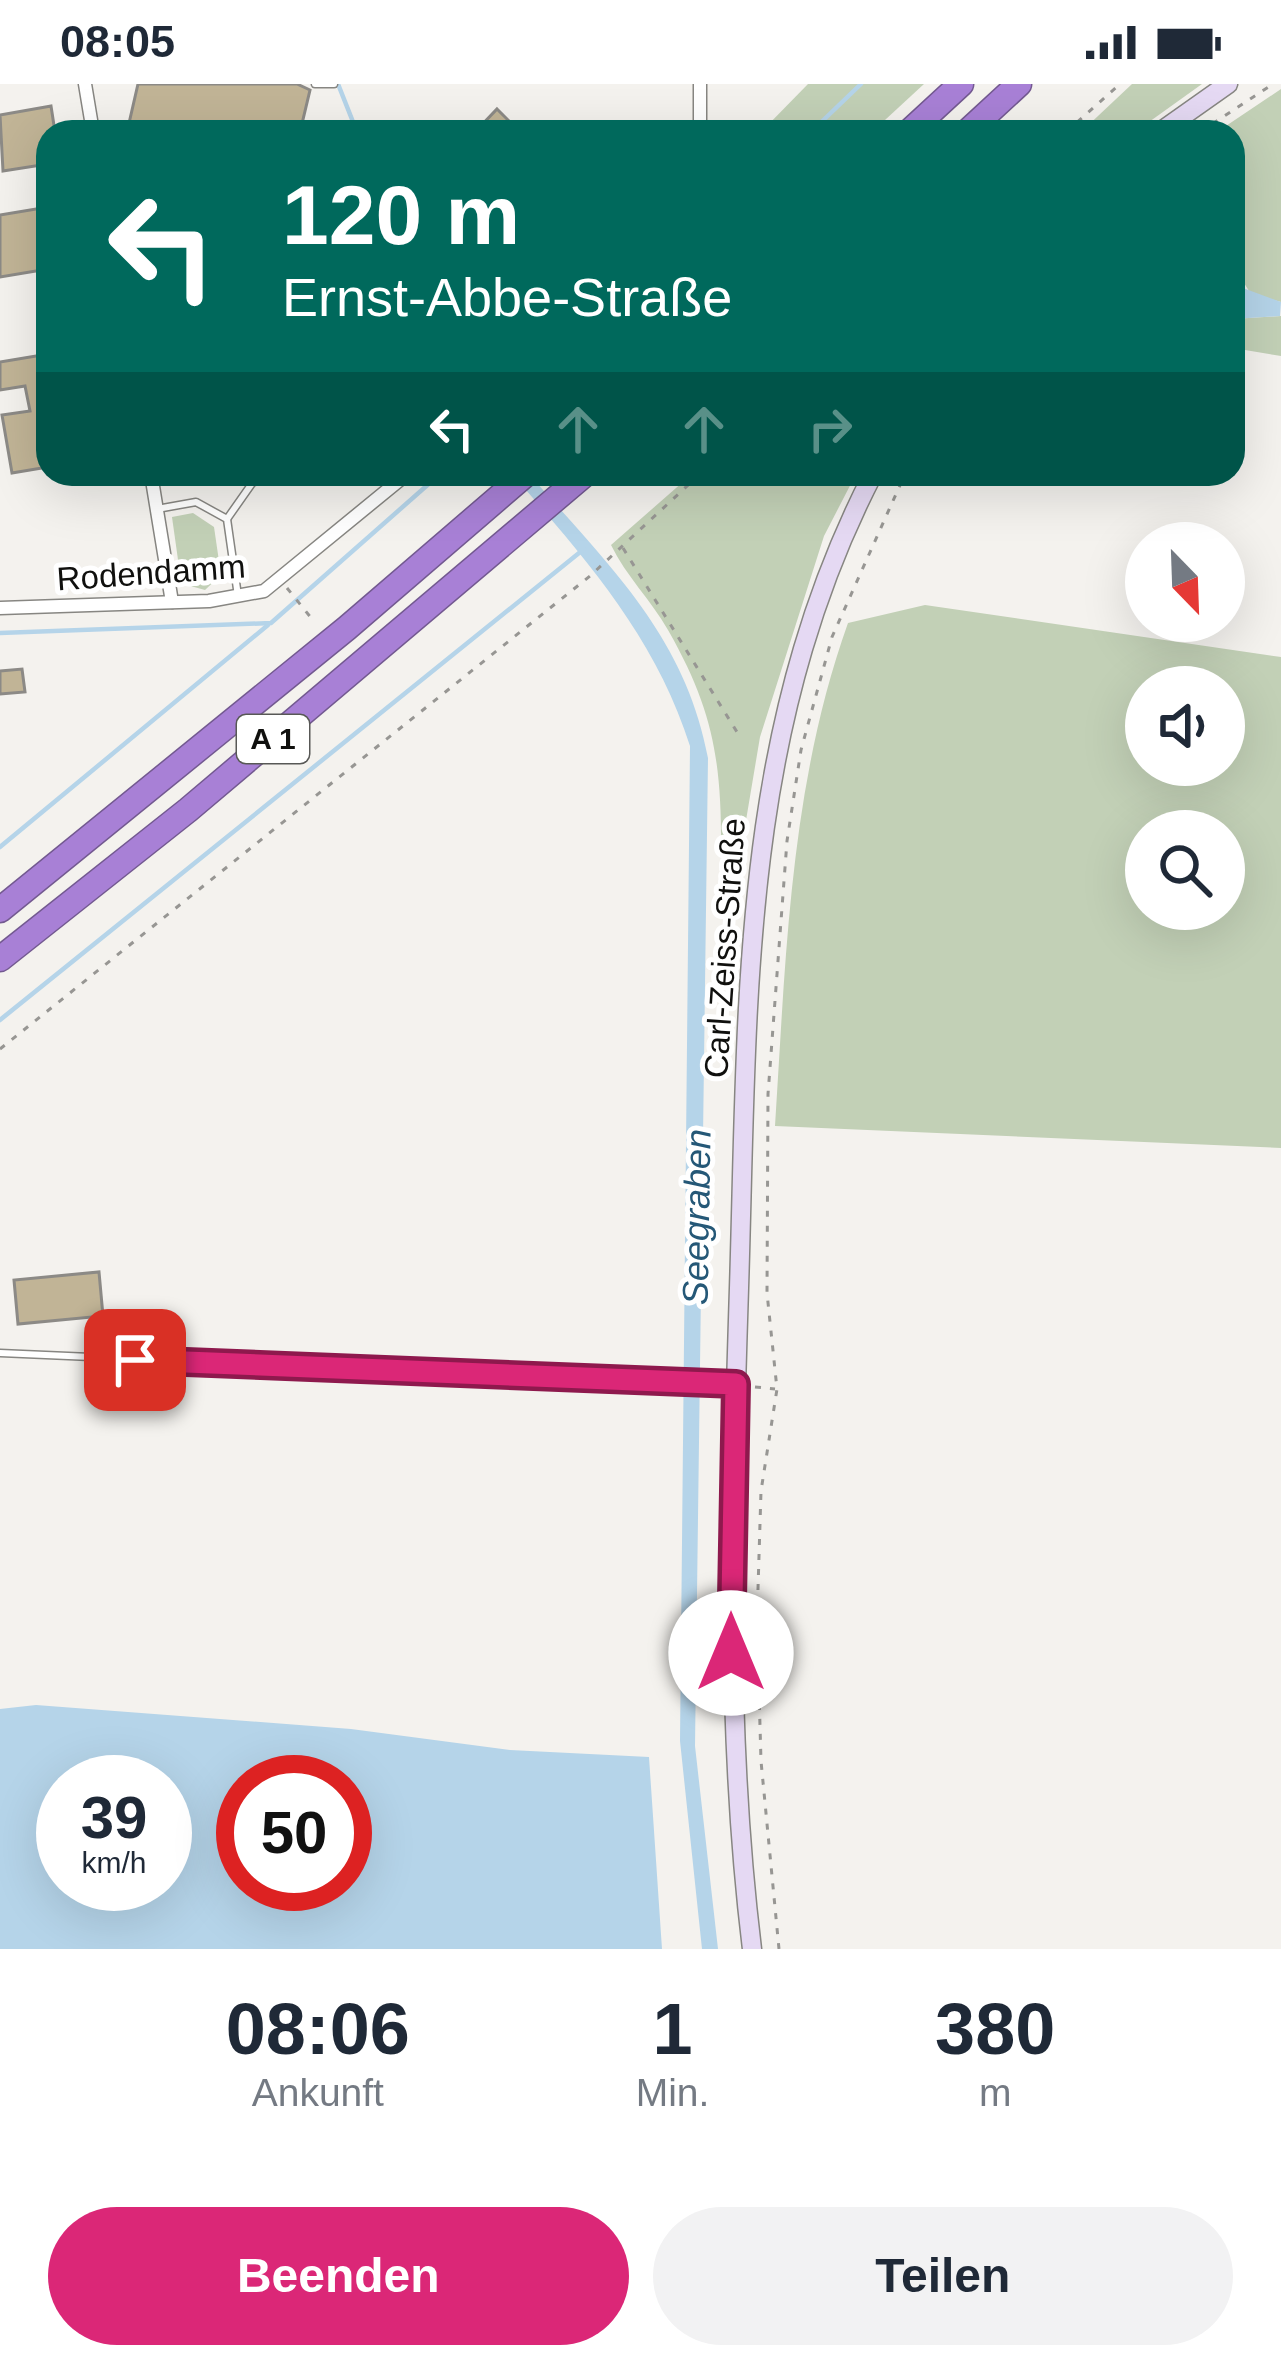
<!DOCTYPE html>
<html lang="de">
<meta charset="utf-8">
<style>
:root{--surface:#fff;--page:#f2f2f3;--text:#1f2937;--muted:#747a83;--accent:#db2777}
body{margin:0;font-family:Arial,sans-serif;background:var(--page);color:var(--text);height:100vh;display:flex;flex-direction:column;font-size:45px;white-space:nowrap}
*{box-sizing:border-box;margin:0}
p{font-size:39px;color:var(--muted)}
.icon{flex:none;width:66px;height:66px;fill:none;stroke:currentColor;stroke-width:2;stroke-linecap:round;stroke-linejoin:round}
.map{position:relative;height:1865px;overflow:hidden}
.drawer{display:flex;flex-direction:column;background:var(--surface);flex:1}
.drawer>*{flex:none}
.top-card{position:absolute;left:36px;top:36px;width:1209px;height:366px;border-radius:36px;box-shadow:0 12px 48px #0002;background:#00695c;color:#fff;overflow:hidden}
.needle{width:78px;rotate:157deg}
.buttons{position:absolute;left:1125px;top:438px;display:grid;gap:24px}
.buttons a{display:grid;place-items:center;width:120px;height:120px;border-radius:50%;background:var(--surface);box-shadow:0 12px 48px #0002;font-size:60px}
.speed{position:absolute;left:36px;top:1671px;display:flex;gap:24px;font-size:60px;font-weight:700;text-align:center}
.speed>*{display:grid;place-content:center;width:156px;height:156px;border-radius:50%;background:var(--surface);box-shadow:0 12px 48px #0002;line-height:1}
.speed small{font-size:30px;font-weight:400}
.speed .limit{border:18px solid #d22;background:#fff;color:#111}
.pin{position:absolute;display:grid;place-items:center;width:102px;height:102px;color:#fff;margin:-51px;border-radius:24px;box-shadow:0 6px 18px #0006}
.me{position:absolute;width:132px;margin:-66px;rotate:0deg;stroke-linejoin:round;filter:drop-shadow(0 0 9px #0008)}
.turn{display:flex;align-items:center;gap:42px;height:252px;padding:0 48px;font-size:54px}
.turn .icon{width:156px;height:156px;stroke-width:2.5}
.turn b{display:block;font-size:84px;line-height:102px}
.lanes{display:flex;align-items:center;height:114px;padding:0 48px;background:#0003;justify-content:center;gap:60px;direction:ltr}
.lanes .off{opacity:.35}
.eta{display:flex;justify-content:space-evenly;align-items:center;height:204px;text-align:center}
.eta b{font-size:72px;font-weight:700;line-height:84px}
.cta{display:flex;gap:24px;margin-top:auto;padding:24px 48px}
.cta a{flex:1;height:138px;border-radius:72px;background:var(--accent);color:#fff;font-size:48px;font-weight:700;line-height:138px;text-align:center}
.cta a+a{background:var(--page);color:var(--text)}
.status{display:flex;justify-content:space-between;align-items:center;height:84px;padding:0 60px;background:var(--surface);direction:ltr}
.status svg{height:33px;fill:currentColor}
.map>svg:first-child{display:block}
.green{fill:#c2d0b6;fill-rule:evenodd}
.water{fill:#b5d4e9;fill-rule:evenodd}
.lines{fill:none;stroke-linecap:round;stroke-linejoin:round}
.stream{stroke:#b5d4e9;stroke-width:4.5}
.building{fill:#c1b496;stroke:#8c8a86;stroke-width:3}
.lane-casing{stroke:#878682;stroke-width:9}
.street-casing{stroke:#878682;stroke-width:15}
.secondary-casing{stroke:#878682;stroke-width:21}
.highway-casing{stroke:#735990;stroke-width:27}
.path{stroke:#979693;stroke-width:3;stroke-dasharray:6 9;stroke-linecap:butt}
.lane{stroke:#fff;stroke-width:6}
.street{stroke:#fff;stroke-width:12}
.secondary{stroke:#e5d9f3;stroke-width:18}
.highway{stroke:#a880d6;stroke-width:24}
.route-casing{stroke:#8e194d;stroke-width:30}
.route{stroke:#db2777;stroke-width:21}
.labels{text-anchor:middle;stroke-width:10;stroke-linejoin:round;paint-order:stroke}
.shield{fill:#fff;stroke:#585856;stroke-width:3}
.shield-label{font-size:30px;font-weight:bold;fill:#10100e}
.street-label{font-size:33px;fill:#10100e;stroke:#fff}
.water-label{font-size:36px;font-style:italic;fill:#255877;stroke:#fff}
</style>
<div class="status"><b>08:05</b><svg viewBox="0 0 49 12"><path d="M0 12V9h3v3zM5 12V6h3v6zM10 12V3h3v9zM15 12V0h3v12zM26 1h20v11H26zM47 4h2v5h-2z"/></svg></div>
<div class="map">
<svg width="1281" height="1865" viewBox="0 0 1281 1865">
<rect width="100%" height="100%" fill="#f4f2ee"/>
<g class="green">
<path d="M808,0H924L872,48H761Z"/>
<path d="M1132,0H1202L1135,48H1081Z"/>
<path d="M1281,5V218L1251,210L1235,185L1233,48H1217Z"/>
<path d="M1281,232V272L1233,264V235Z"/>
<path d="M692,390H856L824,452L760,653L739,778H721C722,683 716,630 668,546C651,516 626,492 611,461Z"/>
<path d="M193,429L214,443L221,491L205,506L187,501L180,490L172,433Z"/>
<path d="M925,521L1281,573V1064L775,1042C786,871 790,701 848,539ZM1224,603V681H1146V603ZM1224,747V825H1146V747Z"/>
</g>
<g class="water">
<path d="M1233,163L1243,204L1281,218L1280,232L1233,235Z"/>
<path d="M512,390H529C608,481 685,551 708,674L695,1662L718,1865H702L680,1657L690,662C656,554 586,475 512,390Z"/>
<path d="M36,1621L351,1645L510,1666L649,1673L662,1865H0V1625ZM63,1698H165V1800H63ZM243,1698H345V1800H243Z"/>
</g>
<g class="lines">
<g class="stream">
<path d="M338,0L357,48"/>
<path d="M811,48L861,0"/>
<path d="M0,549L271,539L440,390"/>
<path d="M0,763L268,541"/>
<path d="M0,936L584,465"/>
</g>
</g>
<g class="building">
<path d="M138,0H297L310,6L300,48H127Z"/>
<path d="M51,22L55,48H48V80L3,87L0,31Z"/>
<path d="M497,25L520,48H475Z"/>
<path d="M48,123V185L0,193V131Z"/>
<path d="M48,270V383L12,389L2,331L30,327L25,302L0,306V278Z"/>
<path d="M22,585L25,608L0,610V587Z"/>
<path d="M99,1188L103,1232L18,1240L14,1196Z"/>
</g>
<g class="lines">
<defs>
<g id="lane">
<path d="M315,0H334"/>
<path d="M157,425L196,418L227,435L238,512"/>
<path d="M227,435L253,398L296,390"/>
<path d="M0,1269L732,1301"/>
</g>
<g id="street">
<path d="M85,0L93,48"/>
<path d="M700,0V48"/>
<path d="M151,390L172,518"/>
<path d="M0,524L209,517L264,507L407,390"/>
</g>
<g id="secondary">
<path d="M1160,48L1228,0"/>
<path d="M752,1865C725,1645 732,1425 739,1204C748,921 739,649 873,390"/>
</g>
<g id="highway">
<path d="M909,48L961,0"/>
<path d="M967,48L1019,0"/>
<path d="M0,826L347,544L526,390"/>
<path d="M0,875L188,726L585,390"/>
</g>
</defs>
<use href="#lane" class="lane-casing"/>
<use href="#street" class="street-casing"/>
<use href="#secondary" class="secondary-casing"/>
<use href="#highway" class="highway-casing"/>
<g class="path">
<path d="M1066,48L1120,0"/>
<path d="M1200,48L1273,0"/>
<path d="M623,464L737,648"/>
<path d="M287,504L312,535"/>
<path d="M0,965L590,492L700,390"/>
<path d="M755,1303L775,1305"/>
<path d="M779,1865L761,1677L757,1537L761,1407L777,1305L767,1209L768,1010L787,757L801,666L832,553L905,390"/>
</g>
<use href="#lane" class="lane"/>
<use href="#street" class="street"/>
<use href="#secondary" class="secondary"/>
<use href="#highway" class="highway"/>
</g>
<g class="lines">
<defs>
<path id="route" d="M135,1276L736,1300L731,1569"/>
</defs>
<use href="#route" class="route-casing"/>
<use href="#route" class="route"/>
</g>
<g class="labels">
<rect class="shield" x="237" y="631" width="72" height="48" rx="9"/>
<g class="shield-label">
<text x="273" y="665">A 1</text>
</g>
<g class="street-label">
<text transform="translate(151 488) rotate(-4)" y="12">Rodendamm</text>
<text transform="translate(724 864) rotate(-86)" y="12">Carl-Zeiss-Straße</text>
</g>
<g class="water-label">
<text transform="translate(696 1133) rotate(-89)" y="13">Seegraben</text>
</g>
</g>
</svg>
<div class="buttons">
<a><svg class="needle" viewBox="-14 -14 28 28"><path d="M0-13l5 13h-10z" fill="#e53935"/><path d="M0 13l5-13h-10z" fill="#747a83"/></svg></a>
<a><svg class="icon" aria-label="sound" viewBox="0 0 24 24"><path d="M4 9h4l5-4v14l-5-4H4zM17 9q2 3 0 6"/></svg></a>
<a><svg class="icon" aria-label="search" viewBox="0 0 24 24"><circle cx="10" cy="10" r="6"/><path d="M15 15l6 6"/></svg></a>
</div>
<div class="speed"><div>39<small>km/h</small></div><div class="limit">50</div></div>
<div class="pin" style="left:135px;top:1276px;background:#d93025"><svg class="icon" aria-label="arrive" viewBox="0 0 24 24"><path d="M6 21V4h12l-3 4 3 4H6"/></svg></div>
<svg class="me" style="left:731px;top:1569px" viewBox="-20 -20 40 40"><circle r="19" fill="#fff"/><path d="M0-13L10 11 0 6-10 11z" fill="#db2777"/></svg>
<div class="top-card">
<div class="turn"><svg class="icon" aria-label="left" viewBox="0 0 24 24"><path d="M17 20v-9H6M10 6l-5 5 5 5"/></svg><div><b>120 m</b>Ernst-Abbe-Straße</div></div>
<div class="lanes"><svg class="icon" aria-label="left" viewBox="0 0 24 24"><path d="M17 20v-9H6M10 6l-5 5 5 5"/></svg><svg class="icon off" aria-label="ahead" viewBox="0 0 24 24"><path d="M12 20V5M6 11l6-6 6 6"/></svg><svg class="icon off" aria-label="ahead" viewBox="0 0 24 24"><path d="M12 20V5M6 11l6-6 6 6"/></svg><svg class="icon off" aria-label="right" viewBox="0 0 24 24"><path d="M7 20v-9h11M14 6l5 5-5 5"/></svg></div>
</div>
</div>
<section class="drawer">
<div class="eta">
<div><b>08:06</b><p>Ankunft</p></div>
<div><b>1</b><p>Min.</p></div>
<div><b>380</b><p>m</p></div>
</div>
<div class="cta"><a>Beenden</a><a>Teilen</a></div>
</section>
